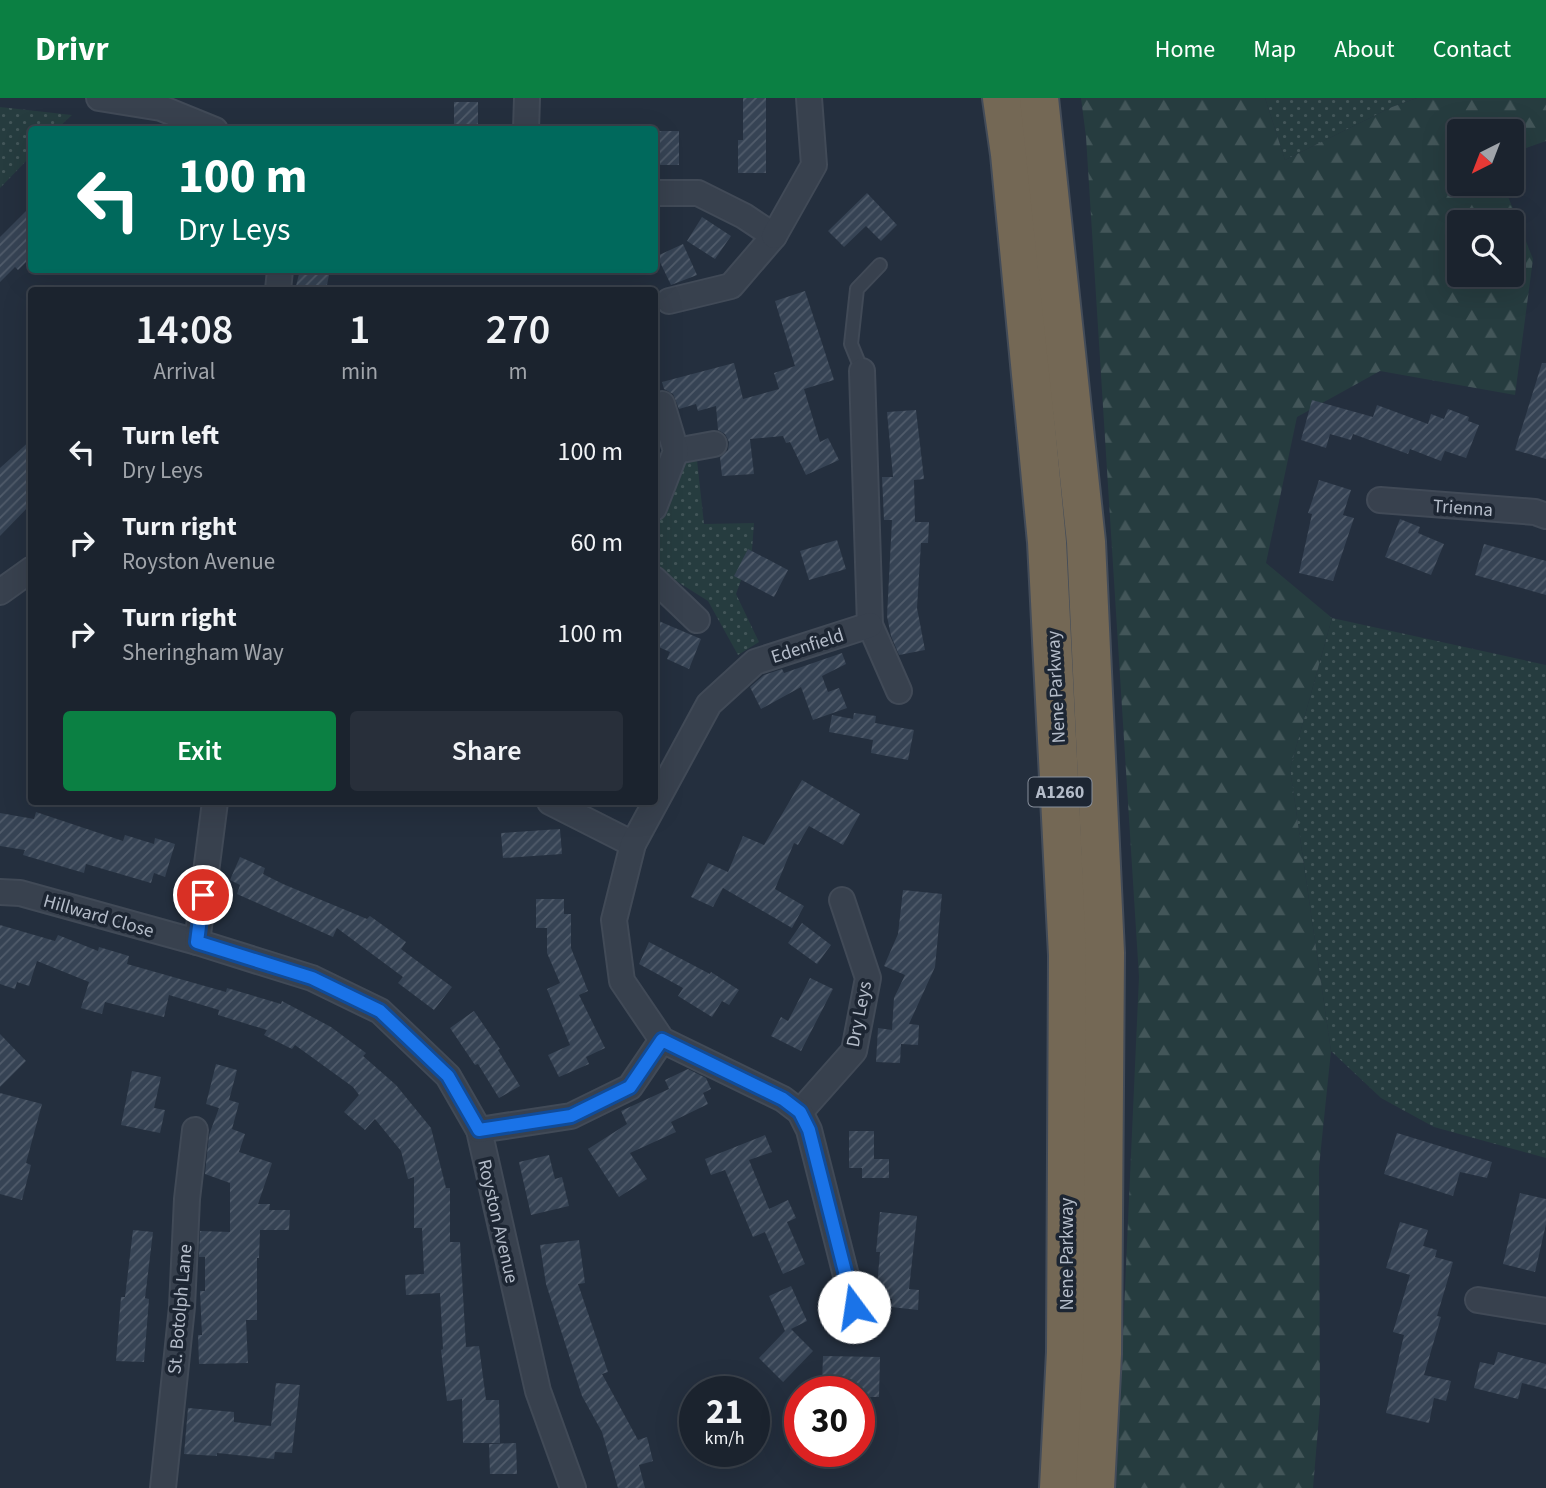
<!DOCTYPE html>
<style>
:root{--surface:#1b232e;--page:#282f3a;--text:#f1f3f6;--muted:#a0a4aa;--line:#39404a;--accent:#0b8043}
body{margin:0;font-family:"Source Sans 3",sans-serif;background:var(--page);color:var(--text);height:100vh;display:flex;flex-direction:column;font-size:26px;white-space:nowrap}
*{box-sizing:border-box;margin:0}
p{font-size:23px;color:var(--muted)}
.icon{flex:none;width:38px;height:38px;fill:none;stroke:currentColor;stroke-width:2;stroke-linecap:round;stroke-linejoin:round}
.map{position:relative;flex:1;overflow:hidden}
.details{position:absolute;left:28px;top:189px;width:630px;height:518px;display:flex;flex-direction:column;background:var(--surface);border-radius:7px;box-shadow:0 7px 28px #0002,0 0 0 2px var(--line)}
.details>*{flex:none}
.guide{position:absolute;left:28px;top:28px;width:630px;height:147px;border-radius:7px;box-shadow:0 7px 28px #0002,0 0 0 2px var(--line);background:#00695c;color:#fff;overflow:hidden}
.needle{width:46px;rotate:222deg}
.fabs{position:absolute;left:1447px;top:21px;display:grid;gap:14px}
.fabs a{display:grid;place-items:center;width:77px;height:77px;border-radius:7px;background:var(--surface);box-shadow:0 7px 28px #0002,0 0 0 2px var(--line);font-size:35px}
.speed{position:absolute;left:679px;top:1278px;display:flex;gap:14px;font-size:35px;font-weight:700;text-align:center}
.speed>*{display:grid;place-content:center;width:91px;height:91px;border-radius:50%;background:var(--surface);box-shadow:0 7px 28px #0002,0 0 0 2px var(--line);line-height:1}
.speed small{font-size:18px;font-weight:400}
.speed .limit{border:10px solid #d22;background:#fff;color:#111}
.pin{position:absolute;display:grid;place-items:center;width:60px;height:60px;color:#fff;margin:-30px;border:4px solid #fff;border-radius:50%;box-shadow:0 2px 7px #0007}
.me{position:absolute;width:77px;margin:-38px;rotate:346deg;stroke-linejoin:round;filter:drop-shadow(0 0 5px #0008)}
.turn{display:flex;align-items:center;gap:24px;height:147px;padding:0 35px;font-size:32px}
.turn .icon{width:91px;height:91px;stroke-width:2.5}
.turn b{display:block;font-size:49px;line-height:60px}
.eta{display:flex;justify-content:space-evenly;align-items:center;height:119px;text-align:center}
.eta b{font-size:42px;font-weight:600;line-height:49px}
.primary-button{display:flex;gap:14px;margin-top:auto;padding:14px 35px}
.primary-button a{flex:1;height:80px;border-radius:7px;background:var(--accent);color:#fff;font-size:28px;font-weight:600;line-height:80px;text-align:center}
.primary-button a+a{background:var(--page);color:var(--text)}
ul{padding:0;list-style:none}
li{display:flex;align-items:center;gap:21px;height:91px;padding:0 35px}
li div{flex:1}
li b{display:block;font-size:26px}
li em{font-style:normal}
header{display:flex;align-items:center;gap:42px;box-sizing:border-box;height:98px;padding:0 35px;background:var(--accent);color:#fff}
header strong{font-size:33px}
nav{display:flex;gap:38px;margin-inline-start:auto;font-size:24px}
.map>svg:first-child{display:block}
.green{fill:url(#green-dots)}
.forest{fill:url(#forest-firs);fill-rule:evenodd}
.building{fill:url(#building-hatch)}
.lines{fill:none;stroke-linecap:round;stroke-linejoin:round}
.lane-casing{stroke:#414a57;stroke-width:16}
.street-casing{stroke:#414a57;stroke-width:28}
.highway-casing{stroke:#434c59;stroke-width:42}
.lane{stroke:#38414e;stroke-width:12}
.street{stroke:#38414e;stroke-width:24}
.highway{stroke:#746855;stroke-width:38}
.route-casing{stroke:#114b97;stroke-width:18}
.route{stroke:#1a73e8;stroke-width:12}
.labels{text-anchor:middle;stroke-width:7;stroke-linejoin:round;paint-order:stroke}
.shield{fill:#1d2633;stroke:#878f9c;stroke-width:2}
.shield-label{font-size:18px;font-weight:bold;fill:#b4bcc9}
.street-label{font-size:19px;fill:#b4bcc9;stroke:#1d2633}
</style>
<header>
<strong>Drivr</strong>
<nav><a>Home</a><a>Map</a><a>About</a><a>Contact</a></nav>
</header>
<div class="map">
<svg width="1546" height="1390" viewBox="0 0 1546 1390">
<defs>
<pattern id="green-dots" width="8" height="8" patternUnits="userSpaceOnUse" patternTransform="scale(1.75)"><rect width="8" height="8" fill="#263c3f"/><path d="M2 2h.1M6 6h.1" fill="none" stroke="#435659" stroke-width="1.8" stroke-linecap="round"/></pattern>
<pattern id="forest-firs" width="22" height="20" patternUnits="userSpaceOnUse" patternTransform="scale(1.75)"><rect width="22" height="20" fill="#263c3f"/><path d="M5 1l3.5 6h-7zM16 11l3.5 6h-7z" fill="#435659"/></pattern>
<pattern id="building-hatch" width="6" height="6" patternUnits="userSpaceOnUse" patternTransform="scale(1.75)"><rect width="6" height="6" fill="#364354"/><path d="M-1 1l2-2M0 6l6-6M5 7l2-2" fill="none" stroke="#515c6b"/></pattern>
</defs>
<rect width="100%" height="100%" fill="#242f3e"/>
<g class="green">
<path d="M1265,0H1417L1392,9L1285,62Z"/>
<path d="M0,9L72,17L57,31L32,32L31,58L0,90Z"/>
<path d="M697,362L704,426L754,425L752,452L736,496L759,544L738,557L708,503L673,481L655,464L654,426L680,366Z"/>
<path d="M1332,520L1546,567V1060L1434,1029L1381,1000L1331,953L1290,671Z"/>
</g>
<path class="forest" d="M1081,0H1265L1285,62L1392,9L1417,0H1546V43L1512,55V33H1460V86H1503L1533,161L1515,297L1380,273L1297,319L1266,465L1332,520L1290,671L1331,953L1319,1069L1320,1307L1313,1390H1116L1139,879L1086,39ZM1460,124H1512V177H1460Z"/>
<g class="building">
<path d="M743,0H766V75H738V42H743Z"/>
<rect x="454" y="4" width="24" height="28"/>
<rect x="654" y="33" width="25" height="34"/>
<path d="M867,95L897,127L881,143L866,128L844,149L828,133Z"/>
<path d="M32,107V158L18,172L15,169L0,184V139Z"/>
<path d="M702,119L731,138L715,161L687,143Z"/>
<path d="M683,146L697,177L671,187L657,158Z"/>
<path d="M300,172H330L326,192H295Z"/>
<path d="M805,193L834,282L804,291L820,344L828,340L839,362L806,377L790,344L786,345L783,338L750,341L754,376L722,378L720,359L728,352L729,344L725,336L718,332L716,308L698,313L696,306L679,311L673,296L664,291L662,284L734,265L743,301L779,291L774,275L795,268L775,203Z"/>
<path d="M1542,265H1546V361L1515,352Z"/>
<path d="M1312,302L1373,319L1377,307L1428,326L1431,316L1444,321L1448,311L1469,319L1468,323L1479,327L1466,360L1445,353L1441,363L1410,351L1408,356L1353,336L1351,342L1330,336L1326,350L1301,342Z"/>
<path d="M916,312L924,381L914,382L915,424H929L928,445H921L917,510L925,552L899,557L891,538L887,518L892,422H884L882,379H893L887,314Z"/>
<path d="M32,341V405L0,438V370Z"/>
<path d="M1319,382L1351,392L1343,417L1354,420L1333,483L1299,475L1312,416L1308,415Z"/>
<path d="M1400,421L1420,429L1418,435L1444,446L1431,477L1385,459Z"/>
<path d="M837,442L846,471L809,482L800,453Z"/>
<path d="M1484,446L1546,463V497L1475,477Z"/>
<path d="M748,451L788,472L774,499L734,478Z"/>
<path d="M654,521L701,541L689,571L667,561L670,554L654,547Z"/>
<path d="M842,555L846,566L822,578L828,594L839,590L847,610L813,622L801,589L761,611L750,589L764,577L782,571L784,575Z"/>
<path d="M854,615L876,618L875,625L914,632L908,662L871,655L873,642L829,634L832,617L853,621Z"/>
<path d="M802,682L860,716L843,747L809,728L798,747L794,745L775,791L804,808L792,830L723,790L713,809L691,799L708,765L728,774L743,738L764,747Z"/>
<path d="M36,714L123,743L125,737L154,746L155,740L175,746L165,779L154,775L151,785L86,766L84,775L23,757L25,752L0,748V715L34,721Z"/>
<path d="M560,731L562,756L503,760L501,735Z"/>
<path d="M240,759L265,770L263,776L283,786L367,821L370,818L406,844L401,851L452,889L434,912L398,885L403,879L337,830L333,839L237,796L240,787L230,782Z"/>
<path d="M903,792L942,796L935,869L909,926L919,927L918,947L901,946L900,965L876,964L878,930L892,932L894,900L905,877L884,868L898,836Z"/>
<path d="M536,801H564V816H571V850L588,893L579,897L605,950L586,959L589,966L559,979L548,957L570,947L547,891L560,885L547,855V830H536Z"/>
<path d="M802,825L831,847L817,866L788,845Z"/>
<path d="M0,827L55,843L58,837L98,853L99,849L129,858L127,866L226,894L227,890L281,906L282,903L331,929L366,955L363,958L396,987L431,1030L446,1090H450V1144H460L466,1249L479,1248L486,1302H499L500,1345H463L462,1301L447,1303L441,1252L443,1251L440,1195L406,1197L405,1177L424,1176L422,1130H414V1079L408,1081L401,1053L375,1021L365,1032L344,1014L359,997L353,989L295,947L292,951L264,937L267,932L218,917L219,912L169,897L164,919L105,904L102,916L81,910L89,884L37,863L29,888L17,884L15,891L0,886Z"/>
<path d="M649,844L710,876L711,874L739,892L729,907L722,903L712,919L678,898L683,890L639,866Z"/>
<path d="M810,880L833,891L801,953L771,938L781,919L788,923Z"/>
<path d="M474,913L500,951L498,952L520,988L499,1000L478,966L475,967L450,930Z"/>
<path d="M0,936L26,963L0,989Z"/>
<path d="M216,966L237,972L229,1002L239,1005L232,1031L245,1036L239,1054L272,1065L258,1106H270L269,1112H290L289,1132H260L259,1160H257V1222H246L248,1265L199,1266L198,1237H202L200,1193H205V1159H199L200,1133L230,1134V1085L205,1076L209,1037L219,1010L206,1006Z"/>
<path d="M688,971L706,980L711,991L703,995L708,1006L671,1024L676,1034L630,1055L647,1081L619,1099L588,1051L627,1026L621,1013L669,991L665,982Z"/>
<path d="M132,973L161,979L154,1010L165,1012L160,1035L121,1027Z"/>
<path d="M0,995L42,1006L26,1065L31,1067L22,1102L0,1096Z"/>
<path d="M849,1033H874V1061H889V1080H862V1070H849Z"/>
<path d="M1397,1035L1492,1064L1487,1080L1460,1074L1453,1098L1384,1076Z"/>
<path d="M765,1037L772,1054L749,1062L769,1111L788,1102L796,1120L787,1124L805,1166L783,1176L765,1134L753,1139L725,1072L711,1077L705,1061Z"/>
<path d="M549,1057L555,1081L562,1079L569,1108L531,1117L519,1064Z"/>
<path d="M1520,1095L1546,1101V1126L1535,1174L1503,1166Z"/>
<path d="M880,1114L917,1118L909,1191L919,1192L918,1212L891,1209L892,1201L876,1200L880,1154H876Z"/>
<path d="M1400,1124L1428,1132L1423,1148L1437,1152L1435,1159L1453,1164L1437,1218L1441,1219L1424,1277L1451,1283L1446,1303L1434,1300L1429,1325L1386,1315L1404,1237L1393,1234L1410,1177L1386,1170Z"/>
<path d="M133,1132L153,1134L145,1200L149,1201L144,1264L116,1263L121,1199H125Z"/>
<path d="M579,1142L585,1185L578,1186L608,1274L602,1276L638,1342L647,1339L653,1363L639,1367L645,1390H618L602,1334L582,1298L546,1186L540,1147Z"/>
<path d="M791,1188L807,1223L791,1231L813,1253L783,1284L759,1260L785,1233L769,1198Z"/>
<path d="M1498,1254L1546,1266V1291L1522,1285L1518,1301L1474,1290L1480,1264L1494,1267Z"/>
<path d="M823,1258L880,1259L879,1299H859V1293H850V1287L822,1286Z"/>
<path d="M276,1285L300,1287L292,1355L275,1354L274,1361L217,1355V1358L184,1356L188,1310L234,1314V1324L271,1328Z"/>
<path d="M516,1345L517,1376H490L489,1346Z"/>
</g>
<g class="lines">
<defs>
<path id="lane" d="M862,273L851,246L857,191L880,167"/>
<g id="street">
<path d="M99,0L161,10L215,32"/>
<path d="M526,32L527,0"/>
<path d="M654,95H698L744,118L774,138L731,188L669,203"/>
<path d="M774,138L814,67L809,0"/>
<path d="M278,192L280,172"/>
<path d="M862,273L870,527L899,593"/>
<path d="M676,353L714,346"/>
<path d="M1380,402L1535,414L1546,418"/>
<path d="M654,410L676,353L662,306"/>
<path d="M654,481L697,522"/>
<path d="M0,494L32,471"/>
<path d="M550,704L633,746"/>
<path d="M0,794L20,795L197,844L312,880L380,913L448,978L479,1032L538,1293L573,1390"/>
<path d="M197,844L215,704"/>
<path d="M800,1014L854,953L868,880L842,802"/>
<path d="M479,1032L571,1018L630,989L662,942"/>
<path d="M1478,1202L1546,1213"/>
<path d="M854,1209L809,1032L800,1014L783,1001L662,942L622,883L614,822L633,746L709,606L755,564L870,527"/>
<path d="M163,1390L182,1209L187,1101L195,1032"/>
</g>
<g id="highway">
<path d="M1002,0L1010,56L1047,444L1068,857L1066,1254L1059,1390"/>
<path d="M1039,0L1086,444L1105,855L1102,1256L1095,1390"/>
</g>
</defs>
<use href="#lane" class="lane-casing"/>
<use href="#street" class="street-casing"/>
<use href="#highway" class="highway-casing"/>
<use href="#lane" class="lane"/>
<use href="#street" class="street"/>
<use href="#highway" class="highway"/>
</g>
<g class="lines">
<defs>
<path id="route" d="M203,797L197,844L312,880L380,913L448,978L479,1032L571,1018L630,989L662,942L783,1001L800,1014L809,1032L854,1209"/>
</defs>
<use href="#route" class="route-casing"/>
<use href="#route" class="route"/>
</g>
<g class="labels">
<rect class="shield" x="1028.5" y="679.5" width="63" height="29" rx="5"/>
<g class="shield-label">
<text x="1060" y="700">A1260</text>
</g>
<g class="street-label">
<text transform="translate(1463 409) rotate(4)" y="7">Trienna</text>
<text transform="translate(807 547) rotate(-18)" y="7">Edenfield</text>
<text transform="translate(1055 589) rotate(-93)" y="7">Nene Parkway</text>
<text transform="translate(99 817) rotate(16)" y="7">Hillward Close</text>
<text transform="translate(858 916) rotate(-79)" y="7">Dry Leys</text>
<text transform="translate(499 1123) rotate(77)" y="7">Royston Avenue</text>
<text transform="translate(1066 1156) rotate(-90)" y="7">Nene Parkway</text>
<text transform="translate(179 1211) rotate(-85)" y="7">St. Botolph Lane</text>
</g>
</g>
</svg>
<div class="fabs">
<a><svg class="needle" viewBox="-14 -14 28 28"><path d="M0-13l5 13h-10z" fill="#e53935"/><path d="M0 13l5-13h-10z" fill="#a0a4aa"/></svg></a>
<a><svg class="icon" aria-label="search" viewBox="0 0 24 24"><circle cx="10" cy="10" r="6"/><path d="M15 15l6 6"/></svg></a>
</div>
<div class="speed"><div>21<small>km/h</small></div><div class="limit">30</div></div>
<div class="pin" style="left:203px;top:797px;background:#d93025"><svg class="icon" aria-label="arrive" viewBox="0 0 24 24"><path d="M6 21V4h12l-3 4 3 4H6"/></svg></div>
<svg class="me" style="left:854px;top:1209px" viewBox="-20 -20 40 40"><circle r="19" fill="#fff"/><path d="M0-13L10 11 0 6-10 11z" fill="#1a73e8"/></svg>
<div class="guide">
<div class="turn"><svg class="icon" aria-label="left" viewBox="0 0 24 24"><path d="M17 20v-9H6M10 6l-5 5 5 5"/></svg><div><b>100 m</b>Dry Leys</div></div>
</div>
<section class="details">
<div class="eta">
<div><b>14:08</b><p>Arrival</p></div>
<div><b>1</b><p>min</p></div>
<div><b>270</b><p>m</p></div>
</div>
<ul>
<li><svg class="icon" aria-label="left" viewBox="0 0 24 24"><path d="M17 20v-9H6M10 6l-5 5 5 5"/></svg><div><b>Turn left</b><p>Dry Leys</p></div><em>100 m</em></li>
<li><svg class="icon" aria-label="right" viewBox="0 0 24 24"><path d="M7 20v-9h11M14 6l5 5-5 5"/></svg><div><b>Turn right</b><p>Royston Avenue</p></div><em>60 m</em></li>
<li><svg class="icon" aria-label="right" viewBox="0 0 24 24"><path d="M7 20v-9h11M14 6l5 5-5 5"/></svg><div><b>Turn right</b><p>Sheringham Way</p></div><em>100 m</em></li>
</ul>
<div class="primary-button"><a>Exit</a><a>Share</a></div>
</section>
</div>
